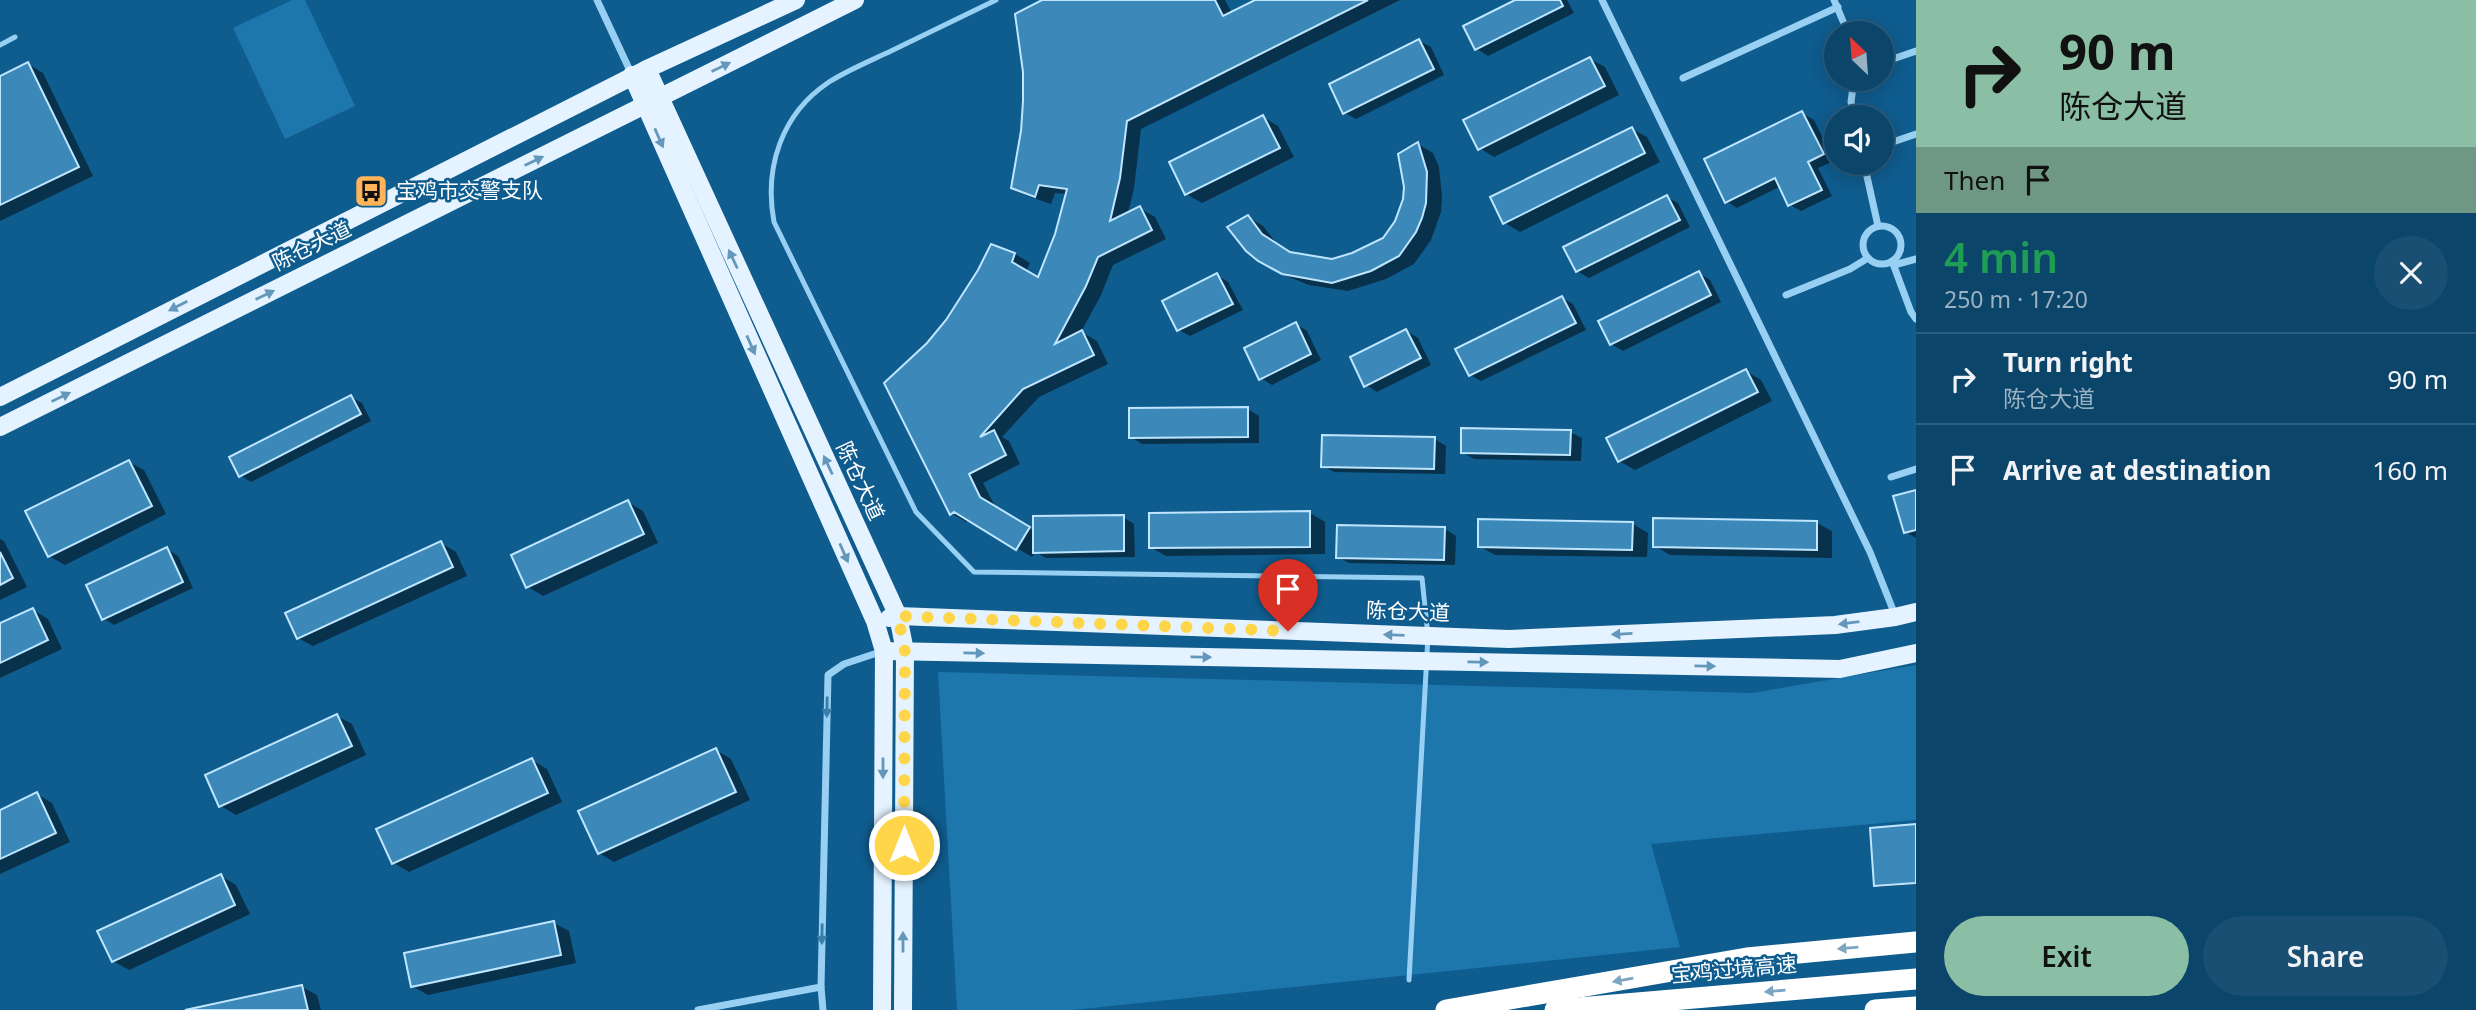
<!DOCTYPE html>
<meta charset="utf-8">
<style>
:root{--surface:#0b456a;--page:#194f72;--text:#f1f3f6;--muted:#9ab1c1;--line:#2b5d7e;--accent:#8abfa5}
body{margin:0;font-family:"Noto Sans","Noto Sans SC",sans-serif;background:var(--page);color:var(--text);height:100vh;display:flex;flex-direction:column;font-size:26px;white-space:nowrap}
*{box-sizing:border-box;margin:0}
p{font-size:23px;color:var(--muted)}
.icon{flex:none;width:38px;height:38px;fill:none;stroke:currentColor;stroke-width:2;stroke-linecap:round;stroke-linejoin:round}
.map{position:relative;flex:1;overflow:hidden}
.sheet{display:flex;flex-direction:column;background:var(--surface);width:560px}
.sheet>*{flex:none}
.banner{background:#8abfa5;color:#111;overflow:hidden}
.needle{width:46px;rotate:335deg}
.tools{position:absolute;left:1824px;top:21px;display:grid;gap:14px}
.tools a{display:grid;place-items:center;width:70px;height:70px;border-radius:50%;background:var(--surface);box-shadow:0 4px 18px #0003,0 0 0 2px var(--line);font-size:35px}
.pin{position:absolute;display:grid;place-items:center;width:60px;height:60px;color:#fff;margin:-72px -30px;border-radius:50% 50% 50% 0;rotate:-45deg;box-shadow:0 0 7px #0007}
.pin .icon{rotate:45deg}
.me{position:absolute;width:77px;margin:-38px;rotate:0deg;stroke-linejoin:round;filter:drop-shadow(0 0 5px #0008)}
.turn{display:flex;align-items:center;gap:24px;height:147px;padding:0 28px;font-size:32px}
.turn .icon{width:91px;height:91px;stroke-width:2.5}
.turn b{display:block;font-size:49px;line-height:60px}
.then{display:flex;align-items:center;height:66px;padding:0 28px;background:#0003;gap:14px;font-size:26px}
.round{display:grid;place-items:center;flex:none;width:74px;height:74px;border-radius:37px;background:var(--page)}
.overview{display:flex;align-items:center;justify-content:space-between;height:119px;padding:0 28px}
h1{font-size:42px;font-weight:600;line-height:52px;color:#1e9e55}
.cta{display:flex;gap:14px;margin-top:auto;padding:14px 28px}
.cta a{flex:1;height:80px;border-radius:42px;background:var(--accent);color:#111;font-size:28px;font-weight:600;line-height:80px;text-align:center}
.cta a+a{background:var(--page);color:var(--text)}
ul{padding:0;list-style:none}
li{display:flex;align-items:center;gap:21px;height:91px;padding:0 28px;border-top:2px solid var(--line)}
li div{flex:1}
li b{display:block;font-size:26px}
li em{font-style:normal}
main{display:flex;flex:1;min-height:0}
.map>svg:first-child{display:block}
.green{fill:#1d76ac}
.shadow{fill:#0007}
.building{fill:#3c89b9;stroke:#bfe6fe;stroke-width:2}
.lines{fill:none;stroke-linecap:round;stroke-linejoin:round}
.lane{stroke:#98d0f3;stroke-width:5}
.street{stroke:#98d0f3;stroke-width:7}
.primary{stroke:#e4f3ff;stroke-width:18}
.highway{stroke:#fff;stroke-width:21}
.oneway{fill:#6498bb}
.oneway2{fill:#387fac}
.oneway3{fill:#7ba5c1}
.route{stroke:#ffd54a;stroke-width:12;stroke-dasharray:0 21.6}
.labels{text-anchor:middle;stroke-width:5;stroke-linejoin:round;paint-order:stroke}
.poi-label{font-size:21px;fill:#fff;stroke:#0f5c8e;text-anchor:start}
.street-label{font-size:21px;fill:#fff;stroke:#0f5c8e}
</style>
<main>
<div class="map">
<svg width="1916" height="1010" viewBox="0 0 1916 1010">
<rect width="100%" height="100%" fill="#0f5c8e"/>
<g class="green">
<path d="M292,0H305L355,106L285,139L233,28Z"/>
<path d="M1916,665V820L1651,844L1680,947L1073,1010H957L938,672L1752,693Z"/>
</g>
<g class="shadow">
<path d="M1046,0H1225L1232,13L1259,0H1400L1141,129L1134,188L1128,213L1139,208L1155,217L1166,239L1113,265L1101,295L1081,332L1097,341L1108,364L1039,397L1002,437L1009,441L1020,464L983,483L996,508L1034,531L1123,517L1134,524L1135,557L1046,558L1035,552L1032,557L970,520L966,522L951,513L928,344L947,321L979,271L992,246L1015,254L1030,263L1026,272L1039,280L1057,235L1068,194L1055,193L1051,204L1028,196L1012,188Z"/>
<path d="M1519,0H1567L1574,13L1488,56L1477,49L1466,27Z"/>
<path d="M1419,41L1431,47L1444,75L1356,119L1345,113Z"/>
<path d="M1590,59L1605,67L1619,95L1494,157L1479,148Z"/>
<path d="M28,64L43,73L93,176L0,221V78Z"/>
<path d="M1802,113L1814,120L1834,161L1818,168L1832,196L1801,211L1790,205L1781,186L1737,208L1726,201Z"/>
<path d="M1263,117L1278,126L1294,157L1202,203L1186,194Z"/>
<path d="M1632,129L1647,137L1660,162L1520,232L1505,223Z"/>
<path d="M1418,144L1433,153L1439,167L1442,197L1441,212L1431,240L1414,264L1386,279L1348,291L1309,285L1289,277L1273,268L1248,217L1263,226L1278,245L1288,252L1337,260L1385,239L1401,211Z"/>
<path d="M1667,197L1678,203L1690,227L1589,278L1577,271Z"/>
<path d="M1699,273L1710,280L1721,302L1623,351L1611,344Z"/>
<path d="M1217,275L1228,282L1243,310L1190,336L1179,330Z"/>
<path d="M1562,298L1573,304L1586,330L1481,381L1470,375Z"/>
<path d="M1296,324L1307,331L1321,360L1272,385L1261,378Z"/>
<path d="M1406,331L1418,338L1431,365L1377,392L1366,385Z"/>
<path d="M1746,371L1761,380L1772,401L1635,470L1619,461Z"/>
<path d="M351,397L362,403L371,421L251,482L240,475Z"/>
<path d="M1248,409L1259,416V443L1142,444L1131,437Z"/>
<path d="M1570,432L1582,438L1581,461L1474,459L1462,452Z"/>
<path d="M1435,439L1446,446L1445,474L1334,472L1323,466Z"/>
<path d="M129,462L144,470L166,514L65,565L49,556Z"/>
<path d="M1916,492V538L1906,532Z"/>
<path d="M628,502L643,511L658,543L543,596L528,587Z"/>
<path d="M1310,513L1325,522V554L1166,556L1150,547Z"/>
<path d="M1817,523L1832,531V558L1670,555L1655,546Z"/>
<path d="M1633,524L1648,533L1647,557L1495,555L1479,546Z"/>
<path d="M1445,529L1456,536L1455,565L1349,563L1338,557Z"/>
<path d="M0,539L4,541L27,587L0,600Z"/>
<path d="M441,543L456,552L467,576L313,646L298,638Z"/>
<path d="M167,549L178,556L193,588L114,625L103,618Z"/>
<path d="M33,610L48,619L62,649L0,678V625Z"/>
<path d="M337,716L352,724L366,755L236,815L221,806Z"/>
<path d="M716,750L731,759L750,800L614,862L599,853Z"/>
<path d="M532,760L547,769L562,802L409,872L394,863Z"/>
<path d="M37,794L52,803L70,842L0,874V811Z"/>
<path d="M1916,826V884L1879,887L1876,885Z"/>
<path d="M221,876L236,885L250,914L129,970L113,961Z"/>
<path d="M554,923L569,931L576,963L428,995L412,986Z"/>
<path d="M302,987L317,995L321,1010H193Z"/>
</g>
<g class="building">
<path d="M1042,0H1215L1223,16L1255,0H1368L1127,121L1120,178L1110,221L1140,206L1152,230L1098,257L1086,286L1055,344L1082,330L1094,355L1023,389L980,437L994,430L1006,455L969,474L980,497L1030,527L1016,550L954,512L950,515L884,383L927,343L946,320L978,270L991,244L1015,253L1012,262L1038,277L1055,234L1067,189L1039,185L1035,197L1011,188L1021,131L1023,101V72L1015,14Z"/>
<path d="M1515,0H1560L1563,6L1475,50L1463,26Z"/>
<path d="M1419,39L1434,69L1343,114L1329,84Z"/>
<path d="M1590,57L1605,86L1478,150L1463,120Z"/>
<path d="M28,62L79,167L0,205V76Z"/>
<path d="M1802,111L1824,154L1808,162L1822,190L1788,206L1775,178L1725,203L1704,159Z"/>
<path d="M1263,115L1280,148L1185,195L1169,162Z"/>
<path d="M1632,127L1645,153L1503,224L1490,197Z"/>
<path d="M1418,142L1427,172L1426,203L1422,218L1416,232L1399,256L1371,271L1332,283L1282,274L1258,261L1246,251L1227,227L1248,215L1262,234L1290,252L1332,259L1352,253L1383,238L1395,221L1403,199L1404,187L1398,154Z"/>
<path d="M1667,195L1680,220L1576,272L1563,247Z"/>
<path d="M1699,271L1711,295L1610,345L1598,321Z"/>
<path d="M1217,273L1233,304L1177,331L1162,301Z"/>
<path d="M1562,296L1576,323L1469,376L1455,349Z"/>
<path d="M1296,322L1311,354L1259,380L1244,348Z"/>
<path d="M1406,329L1421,358L1364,387L1350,357Z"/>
<path d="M1746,369L1758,392L1618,462L1606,438Z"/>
<path d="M351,395L361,414L239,477L229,457Z"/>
<path d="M1248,407V437L1129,438V408Z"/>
<path d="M1461,428L1571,430L1570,455L1461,453Z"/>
<path d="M1322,435L1435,437L1434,469L1321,467Z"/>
<path d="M129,460L152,506L48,557L25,511Z"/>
<path d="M1916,490V530L1904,533L1893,496Z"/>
<path d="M628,500L644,534L526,588L511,555Z"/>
<path d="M1310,511V547L1149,548V513Z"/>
<path d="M1124,515V551L1033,553V516Z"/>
<path d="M1653,518L1817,521V550L1653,547Z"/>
<path d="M1478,519L1633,522L1632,550L1478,547Z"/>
<path d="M1337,525L1445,527L1444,560L1336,558Z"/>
<path d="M441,541L453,567L297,639L285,613Z"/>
<path d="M167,547L183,582L102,620L86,585Z"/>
<path d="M0,552L13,578L0,585Z"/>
<path d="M33,608L48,640L0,663V623Z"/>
<path d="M337,714L352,746L219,807L205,775Z"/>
<path d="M716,748L736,792L598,854L578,811Z"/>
<path d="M532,758L548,793L392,864L376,829Z"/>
<path d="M37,792L56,833L0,859V810Z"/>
<path d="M1916,824V883L1874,886L1870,828Z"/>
<path d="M221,874L235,905L112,962L97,931Z"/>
<path d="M554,921L561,955L411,987L404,953Z"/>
<path d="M302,985L308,1010H185Z"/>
</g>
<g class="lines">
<g class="lane">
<path d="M996,0C961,17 926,34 891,51C870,61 848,70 829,82C781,114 764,168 774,222L916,512L974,572L1422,578L1428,636L1409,980"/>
<path d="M0,45L15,37"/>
</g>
<g class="street">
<path d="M597,0L632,75"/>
<path d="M1602,0L1870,552L1895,615"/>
<path d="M1834,0L1848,33"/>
<path d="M1881,63L1916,51"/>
<path d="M1683,78L1838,7"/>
<path d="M1854,79L1851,102L1855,117"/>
<path d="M1881,146L1916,134"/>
<path d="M1864,163L1878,226"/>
<circle cx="1882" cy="245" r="19"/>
<path d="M1892,261L1911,312L1916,319"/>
<path d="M1894,265L1916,259"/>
<path d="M1786,295L1850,269L1868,258"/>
<path d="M1891,477L1916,469"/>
<path d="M698,1010L821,987"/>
<path d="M823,1010L821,987L828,675L844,664L883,651"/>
</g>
<g class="primary">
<path d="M647,69L796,0"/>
<path d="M632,75L875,621L884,651L1840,669L1916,653"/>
<path d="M0,397L647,69L898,616L905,651L903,1010"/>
<path d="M0,427L855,0"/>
<path d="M889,618L898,616L1509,639L1835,625L1895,617L1916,612"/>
<path d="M882,1010L884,651"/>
</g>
<g class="highway">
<path d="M1446,1010L1747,958L1916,942"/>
<path d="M1555,1010L1916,979"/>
<path d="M1875,1010L1916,1007"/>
</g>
</g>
<defs><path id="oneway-solid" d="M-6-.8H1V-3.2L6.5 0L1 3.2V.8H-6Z" transform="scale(1.75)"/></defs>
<g class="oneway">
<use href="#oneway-solid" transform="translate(721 67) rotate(-26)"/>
<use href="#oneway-solid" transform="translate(659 138) rotate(66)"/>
<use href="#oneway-solid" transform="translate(534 161) rotate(-26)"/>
<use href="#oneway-solid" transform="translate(733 259) rotate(-115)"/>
<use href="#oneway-solid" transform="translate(265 295) rotate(-26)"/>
<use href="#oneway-solid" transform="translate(178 306) rotate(153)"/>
<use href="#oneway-solid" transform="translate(751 345) rotate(66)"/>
<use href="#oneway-solid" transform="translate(61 397) rotate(-26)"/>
<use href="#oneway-solid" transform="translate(828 465) rotate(-115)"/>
<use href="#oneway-solid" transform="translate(844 553) rotate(66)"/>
<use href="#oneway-solid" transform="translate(1849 623) rotate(173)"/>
<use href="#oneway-solid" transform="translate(1622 634) rotate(177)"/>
<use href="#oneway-solid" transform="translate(1394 635) rotate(-178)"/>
<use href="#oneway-solid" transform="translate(974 653) rotate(1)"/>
<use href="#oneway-solid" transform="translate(1201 657) rotate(1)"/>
<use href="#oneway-solid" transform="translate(1478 662) rotate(1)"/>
<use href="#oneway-solid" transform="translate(1705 666) rotate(1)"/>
<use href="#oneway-solid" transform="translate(883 768) rotate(90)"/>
<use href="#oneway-solid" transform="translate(903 942) rotate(-90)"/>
</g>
<g class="oneway2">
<use href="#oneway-solid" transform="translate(827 707) rotate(91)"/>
<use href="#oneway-solid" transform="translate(822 934) rotate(91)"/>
</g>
<g class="oneway3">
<use href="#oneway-solid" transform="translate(1848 948) rotate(175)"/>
<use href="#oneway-solid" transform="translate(1623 980) rotate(170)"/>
<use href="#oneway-solid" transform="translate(1775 991) rotate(175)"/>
</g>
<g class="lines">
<path class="route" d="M904,845L905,652L898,616L1288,631"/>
</g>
<defs>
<symbol id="bus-square" viewBox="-11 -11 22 22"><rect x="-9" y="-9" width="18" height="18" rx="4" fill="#ffb45a" stroke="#0f5c8e"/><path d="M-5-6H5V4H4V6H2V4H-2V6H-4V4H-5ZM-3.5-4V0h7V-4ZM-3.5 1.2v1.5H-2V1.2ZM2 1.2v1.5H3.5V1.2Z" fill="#111"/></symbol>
</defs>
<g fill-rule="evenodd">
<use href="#bus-square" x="352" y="172" width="38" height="38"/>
</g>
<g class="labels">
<g class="poi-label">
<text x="396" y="198">宝鸡市交警支队</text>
</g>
<g class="street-label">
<text transform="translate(312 246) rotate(-26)" y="7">陈仓大道</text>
<text transform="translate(860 481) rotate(65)" y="7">陈仓大道</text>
<text transform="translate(1408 612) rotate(2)" y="7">陈仓大道</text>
<text transform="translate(1734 970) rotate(-5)" y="7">宝鸡过境高速</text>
</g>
</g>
</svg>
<div class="tools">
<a><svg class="needle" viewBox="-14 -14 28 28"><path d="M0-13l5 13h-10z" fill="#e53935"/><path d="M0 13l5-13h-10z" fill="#9ab1c1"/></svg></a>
<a><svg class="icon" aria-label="sound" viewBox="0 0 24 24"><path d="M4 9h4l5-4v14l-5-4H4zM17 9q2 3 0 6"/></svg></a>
</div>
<div class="pin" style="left:1288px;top:631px;background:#d93025"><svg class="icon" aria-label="arrive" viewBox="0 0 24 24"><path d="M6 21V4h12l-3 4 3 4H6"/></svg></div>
<svg class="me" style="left:904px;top:845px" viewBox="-20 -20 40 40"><circle r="17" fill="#ffd54a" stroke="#fff" stroke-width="3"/><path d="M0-11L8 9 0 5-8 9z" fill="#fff"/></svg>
</div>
<section class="sheet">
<div class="banner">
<div class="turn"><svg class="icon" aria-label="right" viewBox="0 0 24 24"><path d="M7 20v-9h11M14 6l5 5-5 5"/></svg><div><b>90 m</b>陈仓大道</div></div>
<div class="then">Then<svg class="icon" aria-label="arrive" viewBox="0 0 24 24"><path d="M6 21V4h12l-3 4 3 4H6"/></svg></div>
</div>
<div class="overview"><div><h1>4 min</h1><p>250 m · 17:20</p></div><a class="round"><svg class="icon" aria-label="close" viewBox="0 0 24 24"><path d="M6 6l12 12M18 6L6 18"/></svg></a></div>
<ul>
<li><svg class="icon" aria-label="right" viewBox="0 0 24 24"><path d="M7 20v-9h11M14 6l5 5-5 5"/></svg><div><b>Turn right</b><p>陈仓大道</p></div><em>90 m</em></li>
<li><svg class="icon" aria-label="arrive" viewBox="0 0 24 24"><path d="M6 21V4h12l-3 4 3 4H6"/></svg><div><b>Arrive at destination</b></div><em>160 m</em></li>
</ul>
<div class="cta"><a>Exit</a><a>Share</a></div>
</section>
</main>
